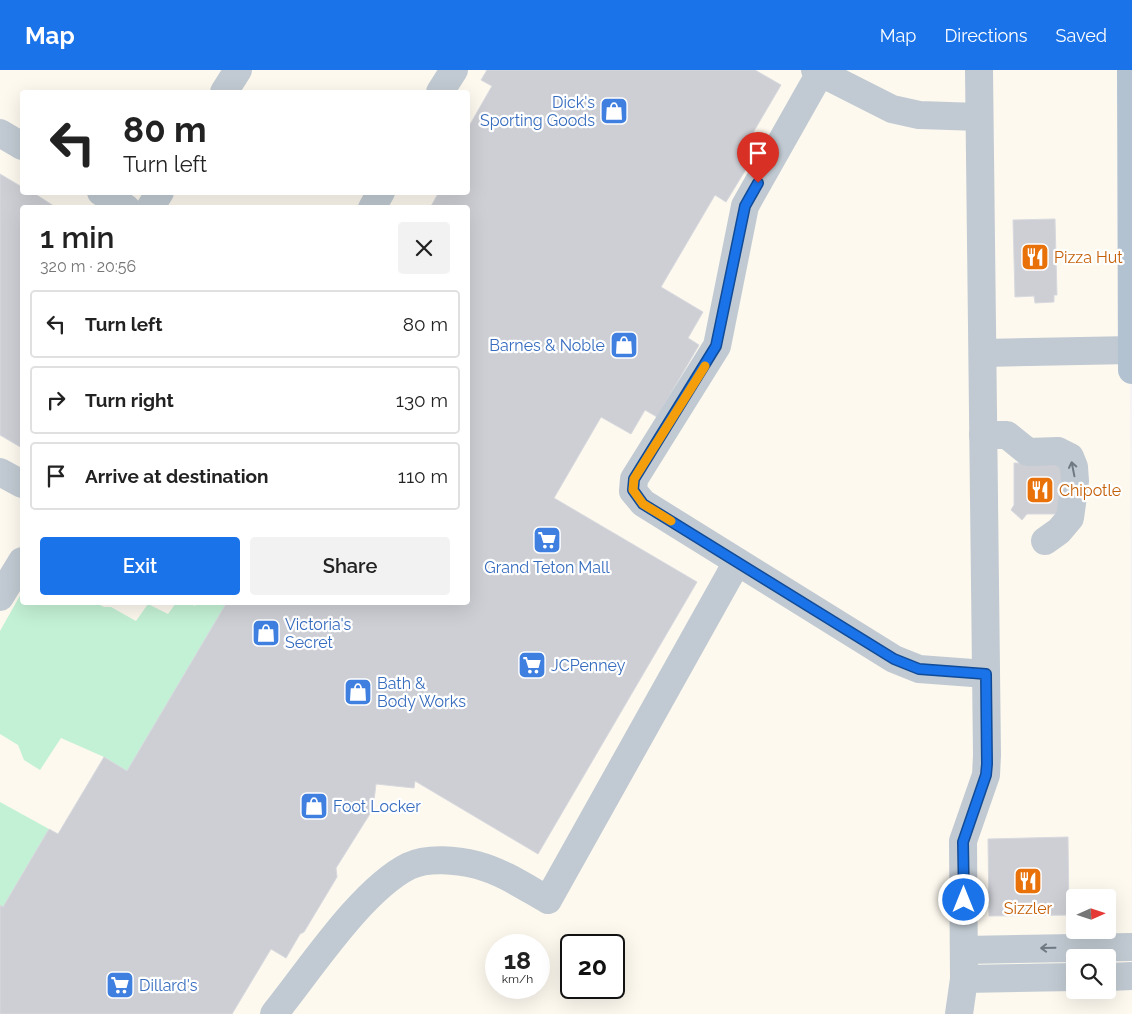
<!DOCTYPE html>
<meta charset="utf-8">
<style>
:root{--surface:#fff;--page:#f2f2f2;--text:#222;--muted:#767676;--line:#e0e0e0;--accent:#1a73e8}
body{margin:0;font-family:Raleway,sans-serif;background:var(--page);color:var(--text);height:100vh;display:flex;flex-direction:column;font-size:19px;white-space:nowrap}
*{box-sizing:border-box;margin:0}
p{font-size:16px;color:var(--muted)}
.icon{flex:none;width:28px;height:28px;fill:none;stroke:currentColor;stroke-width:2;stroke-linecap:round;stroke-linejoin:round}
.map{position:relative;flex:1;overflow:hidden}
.drawer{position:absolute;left:20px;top:135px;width:450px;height:400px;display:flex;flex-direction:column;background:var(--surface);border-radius:5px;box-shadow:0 5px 20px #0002}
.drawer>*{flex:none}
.guide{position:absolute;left:20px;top:20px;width:450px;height:105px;border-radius:5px;box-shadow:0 5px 20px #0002;background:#fff;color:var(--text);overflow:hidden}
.needle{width:32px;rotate:87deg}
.tools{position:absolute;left:1066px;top:819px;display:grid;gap:10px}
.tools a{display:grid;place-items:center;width:50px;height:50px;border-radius:5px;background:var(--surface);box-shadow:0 5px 20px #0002;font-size:25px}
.speed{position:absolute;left:485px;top:864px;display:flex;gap:10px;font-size:25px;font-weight:700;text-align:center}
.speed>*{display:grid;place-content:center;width:65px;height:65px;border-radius:50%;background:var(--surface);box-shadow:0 5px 20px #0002;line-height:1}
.speed small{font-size:12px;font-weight:400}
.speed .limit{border:2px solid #111;border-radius:8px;background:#fff;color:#111}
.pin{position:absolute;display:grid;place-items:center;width:42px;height:42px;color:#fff;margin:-51px -21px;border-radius:50% 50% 50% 0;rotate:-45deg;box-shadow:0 0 5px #0007}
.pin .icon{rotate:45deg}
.me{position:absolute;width:55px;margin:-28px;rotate:0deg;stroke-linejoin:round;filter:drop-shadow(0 0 4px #0008)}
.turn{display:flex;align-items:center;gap:18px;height:105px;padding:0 20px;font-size:22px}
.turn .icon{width:65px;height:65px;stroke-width:2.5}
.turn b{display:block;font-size:35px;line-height:42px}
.round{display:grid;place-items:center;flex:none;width:52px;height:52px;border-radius:5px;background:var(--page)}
.headline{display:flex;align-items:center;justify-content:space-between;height:85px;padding:0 20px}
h1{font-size:30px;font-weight:600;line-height:38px}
.button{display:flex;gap:10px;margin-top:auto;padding:10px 20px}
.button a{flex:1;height:58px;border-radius:5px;background:var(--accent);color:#fff;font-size:20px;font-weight:600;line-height:58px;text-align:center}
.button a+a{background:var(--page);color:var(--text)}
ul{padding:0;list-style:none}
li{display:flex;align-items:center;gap:15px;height:68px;margin:0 10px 8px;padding:0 10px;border:2px solid var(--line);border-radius:5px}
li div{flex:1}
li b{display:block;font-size:19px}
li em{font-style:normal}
header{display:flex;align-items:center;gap:30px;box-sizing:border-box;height:70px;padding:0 25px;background:var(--accent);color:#fff}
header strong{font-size:24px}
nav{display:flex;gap:28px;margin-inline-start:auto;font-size:18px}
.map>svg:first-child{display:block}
.commercial{fill:#fdf9ef;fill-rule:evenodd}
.green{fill:#c3f1d5}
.building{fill:#cdcfd5;stroke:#d7d9de}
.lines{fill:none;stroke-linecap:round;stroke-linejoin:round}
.minor{stroke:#c1cad2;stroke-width:28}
.major{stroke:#b3c2d1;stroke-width:28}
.oneway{stroke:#6e7983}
.route-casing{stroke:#114b97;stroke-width:12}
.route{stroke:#1a73e8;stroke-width:9}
.slow{stroke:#f59e0b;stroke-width:9}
.labels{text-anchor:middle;stroke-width:4.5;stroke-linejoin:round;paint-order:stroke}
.shop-label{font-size:16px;fill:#366cbe;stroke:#fff;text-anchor:start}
.food-label{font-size:16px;fill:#c56008;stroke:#fff;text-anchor:start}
</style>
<header>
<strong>Map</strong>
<nav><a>Map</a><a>Directions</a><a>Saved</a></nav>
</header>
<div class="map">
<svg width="1132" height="944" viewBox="0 0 1132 944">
<rect width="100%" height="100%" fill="#f5f3f3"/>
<path class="commercial" d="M0,0H1129L1132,944H0ZM22,22H468V122H22ZM22,138H468V532H22ZM1075,828H1108V860H1075ZM496,875H539V918H496ZM571,875H614V918H571ZM1075,888H1108V920H1075Z"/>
<g class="green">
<path d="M22,522V532L96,533L104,537H111L136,551L148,534L168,544L176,533H189L195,536L197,533H227L127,701L104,687L61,668L40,700L24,690L18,675L0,664V561Z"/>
<path d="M0,732L49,759L3,837L0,835Z"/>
</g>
<g class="building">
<path d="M487,0H755L781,15L740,85L751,91L726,132L715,125L661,217L703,242L688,268L699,275L657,347L645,340L631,364L601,347L554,428L697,512L538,784L415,711L414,718L376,714L373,739L336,798L337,807L304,862L300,864L286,888L271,879L232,944H0V835L3,837L49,759L58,764L104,687L127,701L227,532H468V138H430L439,122H468V74L470,70L468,68V58L492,16L481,10Z"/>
<path d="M0,104L22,117V122H32L57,138H22V378L0,365Z"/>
<path d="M1055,149L1057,225H1054V232L1035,233L1034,226L1015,227L1013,150Z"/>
<path d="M1057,390L1066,405L1067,444H1027L1022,450L1011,440L1014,435V393H1054Z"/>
<path d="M1068,767L1069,845L989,846L988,769Z"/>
</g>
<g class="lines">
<g class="minor">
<path d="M815,0L892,39L919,45L979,47"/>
<path d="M820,3L745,136L717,276L634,409L633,421L643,433L894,589L919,599L986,604"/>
<path d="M224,22L238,0"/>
<path d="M440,22L454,0"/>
<path d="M0,63L22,76"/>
<path d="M101,122L126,138"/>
<path d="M150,138L160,122"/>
<path d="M372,138L381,122"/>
<path d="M983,283L1132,280"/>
<path d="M983,365H1007L1028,382L1058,381L1070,387L1074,397L1075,411L1070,448L1059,461L1045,471"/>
<path d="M0,402L22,414"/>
<path d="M0,527L22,491"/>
<path d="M964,880L1132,877"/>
<path d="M1108,907L1132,906"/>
<path d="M964,909L1075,907"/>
<path d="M274,944C309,901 361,820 409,796C428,787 457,790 477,795C503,802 525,817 548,830L737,492"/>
<path d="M959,944L964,909L963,771L986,705L987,685L979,0"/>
</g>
<path class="major" d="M1131,0L1132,300"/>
</g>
<defs><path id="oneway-shaft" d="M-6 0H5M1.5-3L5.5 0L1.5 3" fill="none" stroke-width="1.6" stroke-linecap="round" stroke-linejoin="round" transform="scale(1.25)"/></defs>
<g class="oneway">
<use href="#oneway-shaft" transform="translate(1073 399) rotate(-101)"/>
<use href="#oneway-shaft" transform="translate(1048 878) rotate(179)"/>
</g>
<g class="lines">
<defs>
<path id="route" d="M758,113L745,136L716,276L634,409L633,420L643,434L894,589L919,599L986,604L987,694L986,705L963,772L964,830"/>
</defs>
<use href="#route" class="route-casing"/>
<use href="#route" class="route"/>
<path class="slow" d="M671,451L643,434L633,420L634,409L705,296"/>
</g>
<defs>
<symbol id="shop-square" viewBox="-11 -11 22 22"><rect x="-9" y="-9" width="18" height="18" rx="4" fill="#3f7fe0" stroke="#fff"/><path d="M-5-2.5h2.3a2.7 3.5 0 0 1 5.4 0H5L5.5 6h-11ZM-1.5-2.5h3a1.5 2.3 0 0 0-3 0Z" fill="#fff"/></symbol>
<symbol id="restaurant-square" viewBox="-11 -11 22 22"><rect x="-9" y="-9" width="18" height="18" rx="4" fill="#e8710a" stroke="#fff"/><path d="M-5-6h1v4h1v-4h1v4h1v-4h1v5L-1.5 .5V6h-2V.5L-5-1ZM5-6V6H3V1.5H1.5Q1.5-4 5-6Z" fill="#fff"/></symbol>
<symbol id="supermarket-square" viewBox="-11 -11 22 22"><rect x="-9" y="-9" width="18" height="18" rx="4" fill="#3f7fe0" stroke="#fff"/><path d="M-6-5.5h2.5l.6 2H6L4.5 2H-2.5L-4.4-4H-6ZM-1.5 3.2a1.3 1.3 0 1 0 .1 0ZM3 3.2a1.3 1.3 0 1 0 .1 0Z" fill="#fff"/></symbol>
</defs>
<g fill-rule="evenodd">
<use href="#shop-square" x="598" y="25" width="32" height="32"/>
<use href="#restaurant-square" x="1019" y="171" width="32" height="32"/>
<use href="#shop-square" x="608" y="259" width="32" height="32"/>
<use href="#restaurant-square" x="1024" y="404" width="32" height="32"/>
<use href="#supermarket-square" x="531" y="454" width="32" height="32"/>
<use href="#shop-square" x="250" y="547" width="32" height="32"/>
<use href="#supermarket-square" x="516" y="579" width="32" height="32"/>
<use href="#shop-square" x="342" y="606" width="32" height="32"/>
<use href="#shop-square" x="298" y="720" width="32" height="32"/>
<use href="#restaurant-square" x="1012" y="795" width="32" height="32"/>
<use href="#supermarket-square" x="104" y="899" width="32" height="32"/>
</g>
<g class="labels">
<g class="shop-label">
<text x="595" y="38" text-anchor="end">Dick's<tspan x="595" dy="18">Sporting Goods</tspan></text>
<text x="605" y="281" text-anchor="end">Barnes &amp; Noble</text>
<text x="547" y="503" text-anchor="middle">Grand Teton Mall</text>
<text x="285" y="560">Victoria's<tspan x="285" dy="18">Secret</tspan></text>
<text x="551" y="601">JCPenney</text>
<text x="377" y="619">Bath &amp;<tspan x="377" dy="18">Body Works</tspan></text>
<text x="333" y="742">Foot Locker</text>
<text x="139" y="921">Dillard's</text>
</g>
<g class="food-label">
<text x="1054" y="193">Pizza Hut</text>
<text x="1059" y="426">Chipotle</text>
<text x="1028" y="844" text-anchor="middle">Sizzler</text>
</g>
</g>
</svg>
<div class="tools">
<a><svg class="needle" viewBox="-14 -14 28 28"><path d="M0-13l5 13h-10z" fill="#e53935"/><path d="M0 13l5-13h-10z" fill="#767676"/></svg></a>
<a><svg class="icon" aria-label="search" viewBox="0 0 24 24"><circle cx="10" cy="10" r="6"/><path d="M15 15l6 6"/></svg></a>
</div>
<div class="speed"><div>18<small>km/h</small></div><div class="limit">20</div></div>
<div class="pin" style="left:758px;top:113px;background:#d93025"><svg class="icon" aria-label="arrive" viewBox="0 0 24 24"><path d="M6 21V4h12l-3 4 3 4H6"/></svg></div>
<svg class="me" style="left:964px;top:830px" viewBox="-20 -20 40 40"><circle r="17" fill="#1a73e8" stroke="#fff" stroke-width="3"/><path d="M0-11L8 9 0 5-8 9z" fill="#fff"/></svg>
<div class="guide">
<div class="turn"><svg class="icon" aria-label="left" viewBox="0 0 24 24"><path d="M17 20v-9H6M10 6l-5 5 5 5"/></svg><div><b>80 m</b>Turn left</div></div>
</div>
<section class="drawer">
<div class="headline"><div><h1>1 min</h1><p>320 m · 20:56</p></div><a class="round"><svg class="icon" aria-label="close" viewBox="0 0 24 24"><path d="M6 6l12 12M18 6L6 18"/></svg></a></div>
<ul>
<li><svg class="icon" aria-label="left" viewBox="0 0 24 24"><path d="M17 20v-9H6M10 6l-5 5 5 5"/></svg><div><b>Turn left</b></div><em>80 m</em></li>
<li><svg class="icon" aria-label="right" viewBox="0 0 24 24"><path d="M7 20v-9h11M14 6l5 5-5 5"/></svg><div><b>Turn right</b></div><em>130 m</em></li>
<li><svg class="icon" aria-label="arrive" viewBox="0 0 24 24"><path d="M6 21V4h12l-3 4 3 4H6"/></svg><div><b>Arrive at destination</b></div><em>110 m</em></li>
</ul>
<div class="button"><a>Exit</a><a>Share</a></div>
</section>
</div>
